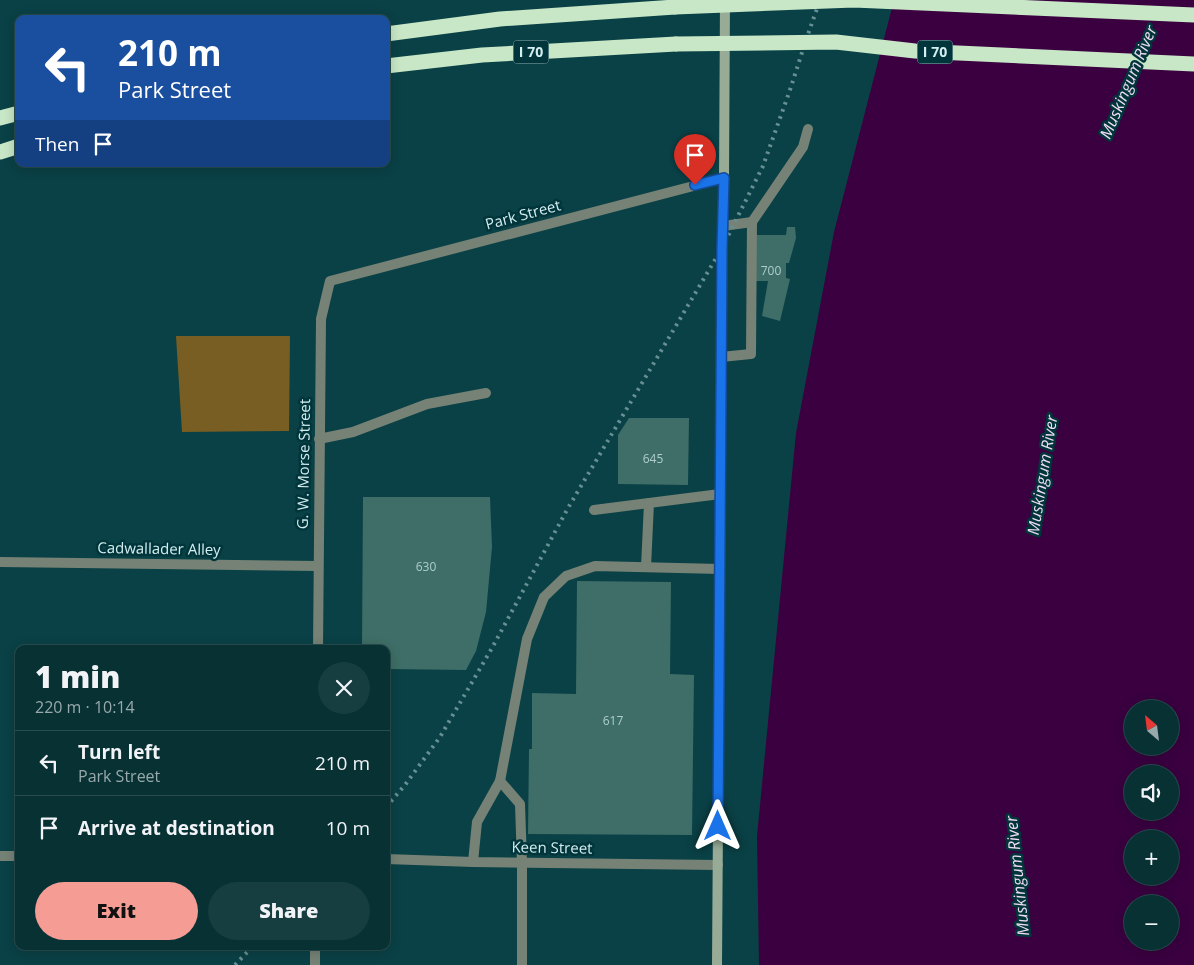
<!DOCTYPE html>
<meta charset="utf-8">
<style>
:root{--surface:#083134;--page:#163d40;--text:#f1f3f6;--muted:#98a9ac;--line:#294c4f;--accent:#f59c95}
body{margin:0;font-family:"Open Sans",sans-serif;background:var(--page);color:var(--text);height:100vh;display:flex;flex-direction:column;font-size:19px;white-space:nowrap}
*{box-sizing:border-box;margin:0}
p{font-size:16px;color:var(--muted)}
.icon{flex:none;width:28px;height:28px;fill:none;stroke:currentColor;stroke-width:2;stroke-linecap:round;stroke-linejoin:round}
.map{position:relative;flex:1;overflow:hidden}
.sheet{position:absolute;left:15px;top:645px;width:375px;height:305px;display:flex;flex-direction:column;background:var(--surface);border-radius:10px;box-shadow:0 2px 12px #0003,0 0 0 1px var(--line)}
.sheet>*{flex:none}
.guide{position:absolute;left:15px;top:15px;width:375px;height:152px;border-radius:10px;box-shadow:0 2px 12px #0003,0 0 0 1px var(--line);background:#1a4fa0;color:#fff;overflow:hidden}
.needle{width:32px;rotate:332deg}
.tools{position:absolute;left:1124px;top:700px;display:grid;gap:10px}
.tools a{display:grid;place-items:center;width:55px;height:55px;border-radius:50%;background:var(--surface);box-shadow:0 2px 12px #0003,0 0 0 1px var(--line);font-size:25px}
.pin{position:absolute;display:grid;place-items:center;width:42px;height:42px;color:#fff;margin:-51px -21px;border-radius:50% 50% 50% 0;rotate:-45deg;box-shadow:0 0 5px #0007}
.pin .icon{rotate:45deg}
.me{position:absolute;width:55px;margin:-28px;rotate:0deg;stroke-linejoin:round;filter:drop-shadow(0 0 4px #0008)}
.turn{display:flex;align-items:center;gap:18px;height:105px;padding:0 20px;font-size:22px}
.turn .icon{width:65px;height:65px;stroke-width:2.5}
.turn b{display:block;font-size:35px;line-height:42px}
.then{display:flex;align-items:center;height:48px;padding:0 20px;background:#0003;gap:10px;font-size:19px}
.round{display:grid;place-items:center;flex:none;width:52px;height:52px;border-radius:26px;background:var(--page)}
.headline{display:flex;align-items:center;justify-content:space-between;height:85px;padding:0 20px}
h1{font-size:30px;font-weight:800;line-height:38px}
.button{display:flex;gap:10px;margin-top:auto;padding:10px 20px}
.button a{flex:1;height:58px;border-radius:30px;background:var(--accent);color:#111;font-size:20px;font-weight:800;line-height:58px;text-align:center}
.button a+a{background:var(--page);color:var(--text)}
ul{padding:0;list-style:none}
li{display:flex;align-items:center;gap:15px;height:65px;padding:0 20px;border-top:1px solid var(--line)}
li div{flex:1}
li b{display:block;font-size:19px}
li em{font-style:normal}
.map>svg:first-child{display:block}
.green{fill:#785e22}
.water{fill:#3a0040;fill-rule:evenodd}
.building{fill:#3e6e67}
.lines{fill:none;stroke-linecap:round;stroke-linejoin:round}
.service{stroke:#768275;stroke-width:10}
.minor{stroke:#768275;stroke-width:10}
.secondary{stroke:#97ab97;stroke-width:10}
.motorway{stroke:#c8e7c7;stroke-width:15}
.rail{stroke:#679094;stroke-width:4;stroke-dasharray:2.5 5;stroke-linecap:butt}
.motorway-bridge{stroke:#c8e7c7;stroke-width:15}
.route-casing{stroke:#114b97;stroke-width:12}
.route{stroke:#1a73e8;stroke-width:9}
.labels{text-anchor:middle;stroke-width:5;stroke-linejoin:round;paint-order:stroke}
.number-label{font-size:12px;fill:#aecdce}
.shield{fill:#00363b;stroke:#94b6ba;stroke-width:1}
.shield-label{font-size:14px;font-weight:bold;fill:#d4edf0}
.street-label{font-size:15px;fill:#d4edf0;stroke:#00363b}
.water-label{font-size:16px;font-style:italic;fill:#f1ddf2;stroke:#00363b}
</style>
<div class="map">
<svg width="1194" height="965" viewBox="0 0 1194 965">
<rect width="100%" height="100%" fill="#0a4146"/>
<path class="green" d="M176,336H290L289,431L182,432Z"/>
<path class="water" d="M894,0H1194V965H759L757,836L796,433L834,232ZM1132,709H1170V746H1132ZM1132,774H1170V811H1132ZM1132,839H1170V876H1132ZM1132,904H1170V941H1132Z"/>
<g class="building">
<path d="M787,227H795L796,238L789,263H786V278L790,279L780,321L762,316L768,281H756V235H786Z"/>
<path d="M629,418H689L688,485L618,484V435Z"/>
<path d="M363,497H490L492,547L486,612L476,651L466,670L386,669V649H362Z"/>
<path d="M577,581L671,582L670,674L694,675L692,835L528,834L529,749H532V693L576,694Z"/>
<path d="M133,645L271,646V649H133Z"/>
</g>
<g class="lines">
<g class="service">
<path d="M723,226L752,222"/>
<path d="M721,357L751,354L752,222L803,147L808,129"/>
<path d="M319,439L353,432L427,404L486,393"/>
<path d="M594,510L720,494"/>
<path d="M0,562L318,566"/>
<path d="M646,567L649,503"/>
<path d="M500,781L520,804L522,863V965"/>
<path d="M473,862L477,822L500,781L527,639L544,597L566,576L595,566L720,569"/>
</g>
<g class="minor">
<path d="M318,649L321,319L330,281L724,178"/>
<path d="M0,856H19"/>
<path d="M386,859L473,862L718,865"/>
<path d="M315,965V946"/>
</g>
<path class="secondary" d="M717,965L722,248L724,178L725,0"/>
<g class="motorway">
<path d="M386,34L500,19L675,7"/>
<path d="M386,66L482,55L676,44"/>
<path d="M0,118L19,113"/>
<path d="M0,152L19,146"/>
</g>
<g class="rail">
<path d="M386,807L405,785L440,737L492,648L568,508L722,248L763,166L790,90L806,40L820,0"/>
<path d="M235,965L253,946"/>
</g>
<g class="motorway-bridge">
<path d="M675,7L854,0L1194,15"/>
<path d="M676,44L836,42L915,51L1194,64"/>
</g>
</g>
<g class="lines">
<defs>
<path id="route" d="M695,185L724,178L722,248L718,826"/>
</defs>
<use href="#route" class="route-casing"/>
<use href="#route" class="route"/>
</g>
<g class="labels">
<g class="number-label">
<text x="771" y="275">700</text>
<text x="653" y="463">645</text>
<text x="426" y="571">630</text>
<text x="613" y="725">617</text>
</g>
<g class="shield">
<rect x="513.5" y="40.5" width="35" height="23" rx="4"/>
<rect x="917.5" y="40.5" width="35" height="23" rx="4"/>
</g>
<g class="shield-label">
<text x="531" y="57">I 70</text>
<text x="935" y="57">I 70</text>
</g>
<g class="street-label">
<text transform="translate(523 215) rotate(-15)" y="5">Park Street</text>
<text transform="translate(304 464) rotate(-89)" y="5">G. W. Morse Street</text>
<text transform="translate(159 549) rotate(1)" y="5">Cadwallader Alley</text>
<text transform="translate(552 848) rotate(1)" y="5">Keen Street</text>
</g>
<g class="water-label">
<text transform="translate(1128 82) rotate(-67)" y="6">Muskingum River</text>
<text transform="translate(1042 475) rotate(-81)" y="6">Muskingum River</text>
<text transform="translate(1017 876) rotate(-96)" y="6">Muskingum River</text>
</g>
</g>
</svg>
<div class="tools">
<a><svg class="needle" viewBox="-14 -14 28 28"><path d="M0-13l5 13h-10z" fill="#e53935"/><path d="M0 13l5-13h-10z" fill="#98a9ac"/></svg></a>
<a><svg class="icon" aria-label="sound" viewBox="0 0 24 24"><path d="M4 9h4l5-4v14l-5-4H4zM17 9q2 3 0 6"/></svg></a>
<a>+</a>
<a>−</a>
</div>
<div class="pin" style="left:695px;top:185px;background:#d93025"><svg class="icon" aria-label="arrive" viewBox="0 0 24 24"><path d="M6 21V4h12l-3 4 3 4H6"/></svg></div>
<svg class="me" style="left:718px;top:826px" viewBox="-20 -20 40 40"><path d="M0-17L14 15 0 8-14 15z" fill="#1a73e8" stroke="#fff" stroke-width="4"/></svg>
<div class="guide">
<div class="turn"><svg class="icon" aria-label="left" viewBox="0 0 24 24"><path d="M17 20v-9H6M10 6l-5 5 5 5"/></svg><div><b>210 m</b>Park Street</div></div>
<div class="then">Then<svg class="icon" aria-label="arrive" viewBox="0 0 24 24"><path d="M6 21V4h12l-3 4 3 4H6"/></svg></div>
</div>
<section class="sheet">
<div class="headline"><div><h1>1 min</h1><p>220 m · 10:14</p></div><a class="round"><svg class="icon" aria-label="close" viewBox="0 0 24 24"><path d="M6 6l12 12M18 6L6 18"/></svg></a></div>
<ul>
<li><svg class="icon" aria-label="left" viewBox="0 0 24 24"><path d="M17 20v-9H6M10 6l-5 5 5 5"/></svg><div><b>Turn left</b><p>Park Street</p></div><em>210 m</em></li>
<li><svg class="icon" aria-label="arrive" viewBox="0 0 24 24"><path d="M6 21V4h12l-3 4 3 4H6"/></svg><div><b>Arrive at destination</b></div><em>10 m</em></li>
</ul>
<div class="button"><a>Exit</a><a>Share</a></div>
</section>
</div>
